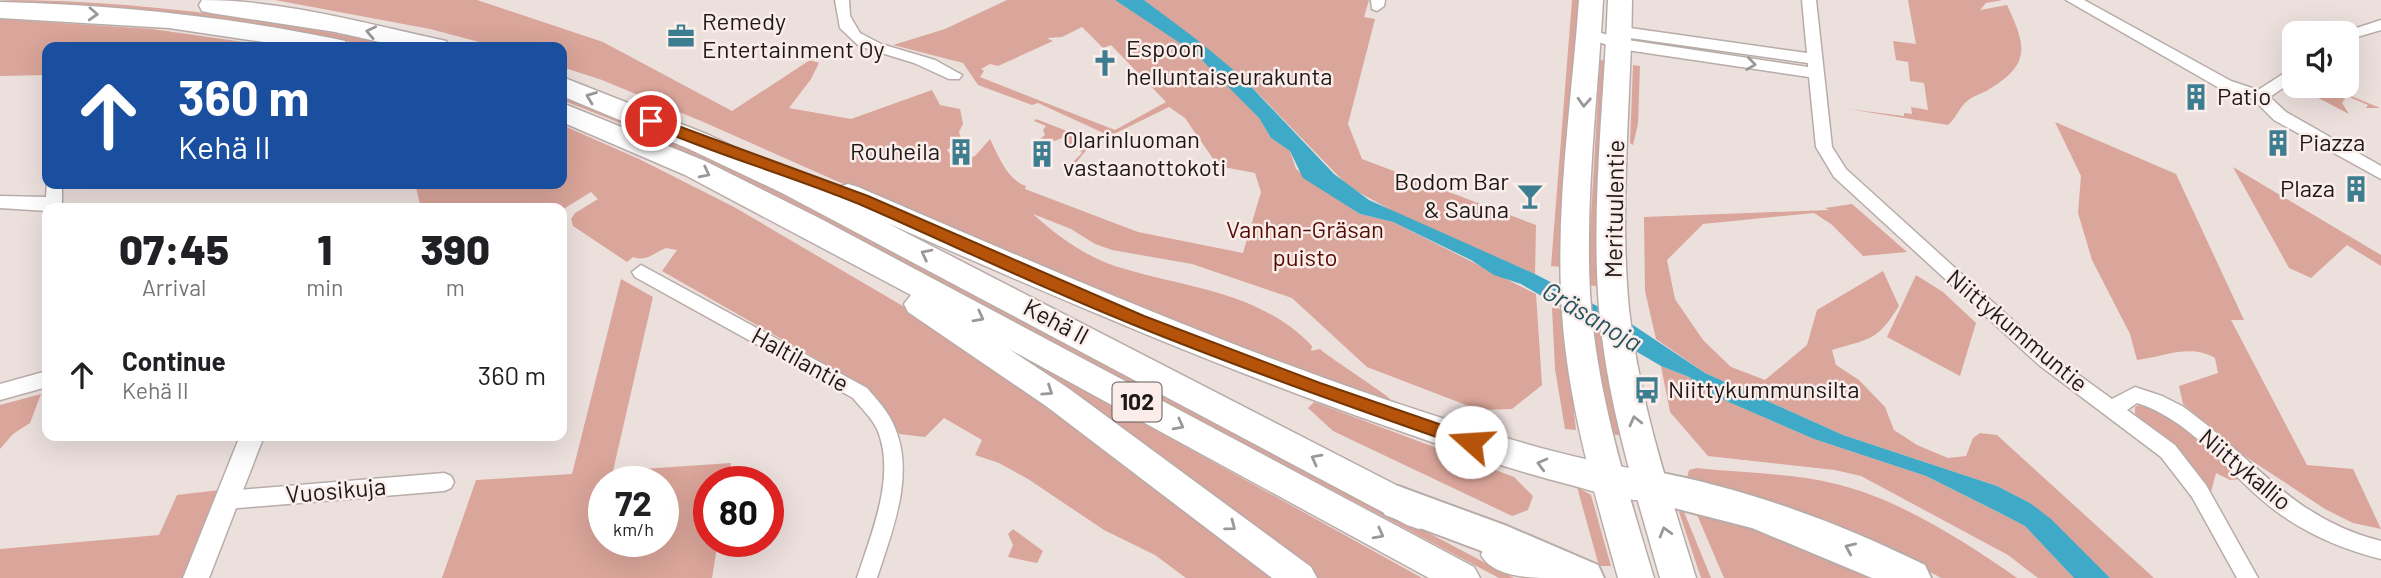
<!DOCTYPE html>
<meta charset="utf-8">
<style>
:root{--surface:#fff;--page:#f2f2f2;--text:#202124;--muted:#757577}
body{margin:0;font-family:Barlow,sans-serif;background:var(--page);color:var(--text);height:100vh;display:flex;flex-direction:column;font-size:26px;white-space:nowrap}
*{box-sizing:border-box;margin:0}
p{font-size:23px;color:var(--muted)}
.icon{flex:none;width:38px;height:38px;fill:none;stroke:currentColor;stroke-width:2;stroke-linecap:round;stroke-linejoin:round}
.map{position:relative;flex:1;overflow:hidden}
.details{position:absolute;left:42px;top:203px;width:525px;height:238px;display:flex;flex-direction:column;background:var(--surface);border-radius:14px;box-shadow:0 7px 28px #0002}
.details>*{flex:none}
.banner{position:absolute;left:42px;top:42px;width:525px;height:147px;border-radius:14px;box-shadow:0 7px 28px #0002;background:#1a4fa0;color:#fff;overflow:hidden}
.fabs{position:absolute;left:2282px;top:21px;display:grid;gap:14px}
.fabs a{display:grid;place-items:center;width:77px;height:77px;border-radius:14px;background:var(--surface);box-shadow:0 7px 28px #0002;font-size:35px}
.speed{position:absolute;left:588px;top:466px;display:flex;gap:14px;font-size:35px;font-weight:700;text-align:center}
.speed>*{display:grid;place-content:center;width:91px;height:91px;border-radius:50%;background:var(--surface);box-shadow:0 7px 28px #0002;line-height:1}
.speed small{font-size:18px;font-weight:400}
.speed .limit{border:10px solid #d22;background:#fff;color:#111}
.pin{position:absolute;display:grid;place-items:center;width:60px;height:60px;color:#fff;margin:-30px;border:4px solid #fff;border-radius:50%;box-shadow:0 2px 7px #0007}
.me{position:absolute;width:77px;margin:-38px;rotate:289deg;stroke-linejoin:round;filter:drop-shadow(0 0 5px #0008)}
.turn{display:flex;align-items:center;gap:24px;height:147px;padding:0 21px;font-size:32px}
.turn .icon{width:91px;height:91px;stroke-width:2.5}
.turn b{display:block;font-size:49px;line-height:60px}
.eta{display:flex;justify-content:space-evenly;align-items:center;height:119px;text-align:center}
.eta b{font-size:42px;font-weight:800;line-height:49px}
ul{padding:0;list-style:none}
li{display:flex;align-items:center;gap:21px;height:105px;padding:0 21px}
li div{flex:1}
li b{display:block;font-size:26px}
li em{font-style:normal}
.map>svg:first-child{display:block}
.green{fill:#daa59a;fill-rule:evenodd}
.water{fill:#3eaac7}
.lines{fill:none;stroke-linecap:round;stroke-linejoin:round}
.minor-casing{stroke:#b8aca9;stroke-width:3}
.tertiary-casing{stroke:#b8aca9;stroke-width:3}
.primary-casing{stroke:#b8aca9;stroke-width:3}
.trunk-casing{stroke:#b8aca9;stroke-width:3}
.motorway-casing{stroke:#b8aca9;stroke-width:4}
.minor{fill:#fff;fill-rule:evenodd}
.tertiary{fill:#fff;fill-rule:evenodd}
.primary{fill:#fff;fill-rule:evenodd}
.trunk{fill:#fff;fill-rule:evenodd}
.motorway{fill:#fff;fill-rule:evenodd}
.oneway{stroke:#9a9898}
.route{fill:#b45309;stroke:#753606;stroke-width:2}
.labels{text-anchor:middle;stroke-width:5;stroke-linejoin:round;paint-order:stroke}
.shield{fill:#faedea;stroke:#605958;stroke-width:2}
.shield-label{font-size:23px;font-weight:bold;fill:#1e1919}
.poi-label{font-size:24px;fill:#1e1919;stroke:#faedea;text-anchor:start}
.street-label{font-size:24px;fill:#1e1919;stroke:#faedea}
.park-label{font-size:24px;fill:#550b01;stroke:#faedea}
.water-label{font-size:26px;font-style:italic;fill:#265460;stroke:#faedea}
</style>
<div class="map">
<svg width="2381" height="578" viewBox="0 0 2381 578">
<rect width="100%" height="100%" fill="#ece0dd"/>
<g class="green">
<path d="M0,0C135,0 268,18 399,47H379L201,16Z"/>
<path d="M275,0H477L603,42L732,111L810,60L819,63L811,79L789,108L851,119L932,90L940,105L960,109L963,124L959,132L961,139L947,150L957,162L975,156L990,139C998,155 1007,180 1026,186L1025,189L1138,232L1243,253L1261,192L1255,173L1218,166L1185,118L1169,107L1110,136L1038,103L1032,105L978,85L963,63L893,45L945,29L1007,0H1115L1163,29L1214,70L1259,118L1271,138L1290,151L1296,169L1325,191L1360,214L1393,222L1536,294L1542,385L1512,409L1479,410L1367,367L1292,298L1192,264L1112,250L1095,244L1071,229L1033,214C1056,235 1085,256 1115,266C1183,288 1259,290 1312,346L1311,351L1320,349C1331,359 1390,396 1392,401L1357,392L977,243L701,121L602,80L562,67V47H498L430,29ZM1082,27L1103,48L1111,45L1166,102L1115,130L980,77L984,71L981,69L990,64L998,66L1053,41L1047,38L1062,37Z"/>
<path d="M1144,0H1369L1364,17L1375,19L1348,124L1362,159L1536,225L1535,274L1402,216L1349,187L1241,76Z"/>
<path d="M1572,0H1580L1562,267L1551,266Z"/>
<path d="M1908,0H2003L1986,3L1980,10L2007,5C2026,46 2032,64 1988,90C1981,94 1970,97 1965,103C1958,110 1956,118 1948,125L1848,109L1904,116V113L1912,114L1911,107L1928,110L1924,83L1910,81L1908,62L1896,60L1893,41L1916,44Z"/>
<path d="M0,19L152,29L279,47H47V75L0,76Z"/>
<path d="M1600,60L1608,61L1600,287L1590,285L1589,251Z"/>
<path d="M1633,65L1640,66L1638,124L1633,145L1630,143Z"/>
<path d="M2312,86H2327L2380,108H2366L2368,105L2342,94L2340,97L2345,99L2342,103L2349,114L2305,91Z"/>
<path d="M562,95L654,131L755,178L1514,578H1499L751,183L625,125L562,100Z"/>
<path d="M1036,119L1090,140V145L1069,172L1067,168L1082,153L1075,143L1067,145L1062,138L1041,146L1040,139L1045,135L1043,130L1046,126L1034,121Z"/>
<path d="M2055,122L2176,174L2244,320H2231L2307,465L2353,469L2381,529L2353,523L2325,509L2240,453L2183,404L2179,386L2218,373L2215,358C2190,343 2163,357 2137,360L2130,334L2092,260L2078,213L2081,176Z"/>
<path d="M562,125L639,159L734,207L942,329L1283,578H1186L1155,555L1104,530L1028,479L999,463L975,455L982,440L944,418L925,437L899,434L882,404L862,385L662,271L677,250L666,248C653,253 647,262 633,257L627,262L573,226L571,219L575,213L598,199L591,192L562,210L421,208L415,184H562Z"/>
<path d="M2233,167L2381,255V266L2347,245L2311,278L2289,268Z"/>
<path d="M1852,204L1907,252L1863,256L1831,224L1814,213L1703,224L1667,260L1675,299L1703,340L1731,367L1765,380L1807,345L1817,310L1883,271L1899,306C1876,342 1871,338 1832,350L1836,365L1859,380L1885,407L1894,430L1917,445L1948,458L1966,456L1973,438L1980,433L1997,435L2154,578H2110L2030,503L1997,486L1843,435L1705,373L1656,339L1645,291L1644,217L1829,210L1825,208Z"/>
<path d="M1916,275L1943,292L1976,323L1960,376L1887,337Z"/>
<path d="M621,279L653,297L613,471L731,463L728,481H709V541H718L712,578H442L476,480L572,474ZM663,481V541H604V481Z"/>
<path d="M1552,308L1563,309L1576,430L1565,429L1555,369Z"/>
<path d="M1594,327L1600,330L1606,344L1624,436L1611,434L1592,342L1595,338Z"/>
<path d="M990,338L1422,578H1315Z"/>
<path d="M1661,366L1689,377L1717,397L1814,439L1926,476L2004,515L2025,526L2074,578H2038L2008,555L1861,476L1835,470L1708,456L1670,412Z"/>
<path d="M41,394L30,423L13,434L0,449V405Z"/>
<path d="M1314,402L1514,477L1533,496L1528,510L1512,516L1333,431L1308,408Z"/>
<path d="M2143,403L2173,418L2242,479L2230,480L2216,473L2211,492L2179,449L2135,414V407Z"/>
<path d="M1697,468C1742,473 1792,473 1836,484C1897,498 1966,542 2017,578H1941L1882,545L1832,522L1781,504L1687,478L1689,470Z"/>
<path d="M1577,487L1591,495L1611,566H1599Z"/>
<path d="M220,490L186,578H0V549L159,535L177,495Z"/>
<path d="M1682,507L1711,578H1701L1679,512Z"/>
<path d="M1695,510L1734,520L1886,578H1724Z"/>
<path d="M1013,529L1043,551L1037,563L1008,557L1013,545L1008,534Z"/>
</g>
<path class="water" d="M1115,0H1144L1196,39L1241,76L1334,174L1369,200L1535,274L1630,323L1705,373L1843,435L1997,486L2030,503L2051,519L2110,578H2074L2025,526L2004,515L1926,476L1814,439L1717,397L1689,377L1661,366L1521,284L1494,275L1471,260L1393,222L1360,214L1303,178L1290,151L1271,138L1259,118L1195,53Z"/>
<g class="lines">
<defs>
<g id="minor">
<path d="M835,0H849L850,16L860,33L881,44L935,60L962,75L959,79H949L914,63L859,46L840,28Z"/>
<path d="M1371,0H1385L1384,6L1377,11L1372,9Z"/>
<path d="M1802,0H1816L1832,147L1846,169L2051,355L2112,399L2135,387L2162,396L2182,406C2254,457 2290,518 2381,541V559C2337,548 2295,529 2261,499C2222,465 2188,419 2137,403L2127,410L2175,445L2206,485L2258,578H2237L2192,497L2161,457L2039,365L1834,177L1816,147L1809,77L1620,49L1583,37L1581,34L1588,29L1621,39L1808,67V63L1623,37L1616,32L1623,27L1807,53Z"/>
<path d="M2066,0H2084L2231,81L2258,90L2294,67V80L2270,97L2286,112L2381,166V179L2274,120L2253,99L2221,89Z"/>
<path d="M2381,20V30L2347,40V33H2341Z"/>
<path d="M47,182V184H62V208H47V211L0,208V196L46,197Z"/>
<path d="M641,265L867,388C877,400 889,412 895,428C915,476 892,531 877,578H857C871,534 897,475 877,429C872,418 861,408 853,398L635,277L632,272Z"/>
<path d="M47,371V387L0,400V384Z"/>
<path d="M444,473L451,476L454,482L451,488L444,491L227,509L220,506L217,500L220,494L227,491Z"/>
</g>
<path id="tertiary" d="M240,436H264L209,578H183Z"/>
<g id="primary">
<path d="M1579,0H1603C1598,97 1585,195 1590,293C1596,391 1626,485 1654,578H1618C1592,484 1564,390 1561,292C1557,194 1572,97 1579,0Z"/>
<path d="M1608,0H1632C1631,103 1619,207 1629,309C1639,401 1669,490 1696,578H1660C1635,490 1606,400 1599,308C1591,206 1604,103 1608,0Z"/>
</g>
<g id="trunk">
<path d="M202,0C281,0 360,22 437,39L446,41L450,47H402L335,32L211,13L202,11L199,5Z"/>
<path d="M0,2C113,5 225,16 336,39L345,41L349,47H297L169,28L0,18Z"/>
<path d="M562,77L709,135L835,196L838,187L848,184L858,187C1033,262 1207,339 1387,400C1475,429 1561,458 1652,472L1664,477L1669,487L1664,497C1637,507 1598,492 1571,485C1507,469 1446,447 1383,425C1214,366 1051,295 887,223L1431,503L1436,514L1431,525L1419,529L1407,525L782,193L689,149L562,96Z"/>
<path d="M562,103L705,161L821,219L1474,567L1480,578H1429L1009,349L1068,388L1311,567L1317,578H1272L1046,406L908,312L904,304L911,295L685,175L562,122Z"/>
<path d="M1498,539L1553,567L1559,578C1531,578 1494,578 1481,555L1486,544Z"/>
</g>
<g id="motorway">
<path d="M1652,471C1748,489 1837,522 1925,565L1931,578H1872L1752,528L1639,499L1633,487L1639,475Z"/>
<path d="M1398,486L1507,526L1598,565L1604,578H1542L1479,550L1385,515L1379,503L1385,491Z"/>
</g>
</defs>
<use href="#minor" class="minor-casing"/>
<use href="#tertiary" class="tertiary-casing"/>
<use href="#primary" class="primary-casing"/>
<use href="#trunk" class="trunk-casing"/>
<use href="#motorway" class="motorway-casing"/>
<use href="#minor" class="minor"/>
<use href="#tertiary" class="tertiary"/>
<use href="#primary" class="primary"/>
<use href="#trunk" class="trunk"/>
<use href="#motorway" class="motorway"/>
</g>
<defs><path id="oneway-chevron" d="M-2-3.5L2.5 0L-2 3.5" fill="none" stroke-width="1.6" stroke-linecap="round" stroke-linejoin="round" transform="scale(1.75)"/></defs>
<g class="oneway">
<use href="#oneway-chevron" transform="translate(93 14) rotate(3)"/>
<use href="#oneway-chevron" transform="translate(371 32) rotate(-168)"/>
<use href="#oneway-chevron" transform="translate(1751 64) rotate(8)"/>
<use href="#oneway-chevron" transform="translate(591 97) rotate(-159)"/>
<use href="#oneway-chevron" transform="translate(1584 102) rotate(93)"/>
<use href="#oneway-chevron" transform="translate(705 173) rotate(27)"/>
<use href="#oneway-chevron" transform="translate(926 254) rotate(-153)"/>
<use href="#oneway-chevron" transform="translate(979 317) rotate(28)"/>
<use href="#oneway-chevron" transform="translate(1048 391) rotate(34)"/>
<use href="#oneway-chevron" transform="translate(1635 421) rotate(-104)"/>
<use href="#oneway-chevron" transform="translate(1179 425) rotate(28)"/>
<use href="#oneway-chevron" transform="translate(1316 459) rotate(-152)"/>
<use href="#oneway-chevron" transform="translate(1542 464) rotate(-165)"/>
<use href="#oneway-chevron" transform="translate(1231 526) rotate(37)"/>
<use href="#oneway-chevron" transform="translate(1665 532) rotate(-106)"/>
<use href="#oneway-chevron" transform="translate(1379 534) rotate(28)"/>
<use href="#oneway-chevron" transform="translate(1850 548) rotate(-156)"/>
</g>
<path class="route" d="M651,116L868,196L1144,316L1320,383L1477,437L1480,442L1471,449C1358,410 1245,370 1134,325C1041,288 951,244 859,204C789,175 716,155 646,124V117Z"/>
<defs>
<symbol id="office-bare" viewBox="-9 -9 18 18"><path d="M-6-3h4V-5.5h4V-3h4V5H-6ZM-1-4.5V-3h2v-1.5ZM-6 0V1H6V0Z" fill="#3c7d90" stroke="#faedea" stroke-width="2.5" paint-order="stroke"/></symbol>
<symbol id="church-bare" viewBox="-9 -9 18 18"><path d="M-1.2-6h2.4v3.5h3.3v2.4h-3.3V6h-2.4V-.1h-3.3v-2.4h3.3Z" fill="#3c7d90" stroke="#faedea" stroke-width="2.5" paint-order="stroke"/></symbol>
<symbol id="building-bare" viewBox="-9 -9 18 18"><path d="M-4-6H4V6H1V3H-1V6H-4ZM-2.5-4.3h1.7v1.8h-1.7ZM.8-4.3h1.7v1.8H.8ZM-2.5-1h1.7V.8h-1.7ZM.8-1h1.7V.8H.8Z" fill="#3c7d90" stroke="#faedea" stroke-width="2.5" paint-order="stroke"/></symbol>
<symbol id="bar-bare" viewBox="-9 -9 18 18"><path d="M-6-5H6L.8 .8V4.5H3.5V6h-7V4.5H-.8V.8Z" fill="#3c7d90" stroke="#faedea" stroke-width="2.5" paint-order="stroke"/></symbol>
<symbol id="bus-bare" viewBox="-9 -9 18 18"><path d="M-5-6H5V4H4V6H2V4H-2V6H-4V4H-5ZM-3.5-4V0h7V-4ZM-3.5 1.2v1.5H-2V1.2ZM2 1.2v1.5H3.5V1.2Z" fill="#3c7d90" stroke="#faedea" stroke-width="2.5" paint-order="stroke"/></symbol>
</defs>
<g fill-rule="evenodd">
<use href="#office-bare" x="662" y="17" width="38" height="38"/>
<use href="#church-bare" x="1086" y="44" width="38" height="38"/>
<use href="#building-bare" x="2177" y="78" width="38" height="38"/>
<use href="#building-bare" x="2259" y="124" width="38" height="38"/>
<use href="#building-bare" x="942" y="133" width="38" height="38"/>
<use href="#building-bare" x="1023" y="135" width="38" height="38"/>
<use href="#building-bare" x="2337" y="170" width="38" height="38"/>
<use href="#bar-bare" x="1511" y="177" width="38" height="38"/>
<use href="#bus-bare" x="1628" y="371" width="38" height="38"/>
</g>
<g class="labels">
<rect class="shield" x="1112.5" y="382.5" width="49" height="39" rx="5"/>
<g class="shield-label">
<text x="1137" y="410">102</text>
</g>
<g class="poi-label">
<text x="702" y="30">Remedy<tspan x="702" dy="28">Entertainment Oy</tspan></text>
<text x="1126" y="57">Espoon<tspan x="1126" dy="28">helluntaiseurakunta</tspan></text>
<text x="2217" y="105">Patio</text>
<text x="1063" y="148">Olarinluoman<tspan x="1063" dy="28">vastaanottokoti</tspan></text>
<text x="2299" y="151">Piazza</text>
<text x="940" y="160" text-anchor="end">Rouheila</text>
<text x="1509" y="190" text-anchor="end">Bodom Bar<tspan x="1509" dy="28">&amp; Sauna</tspan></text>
<text x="2335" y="197" text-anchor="end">Plaza</text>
<text x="1668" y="398">Niittykummunsilta</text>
</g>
<g class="street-label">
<text transform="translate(1615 209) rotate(-89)" y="8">Merituulentie</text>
<text transform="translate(1056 322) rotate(28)" y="8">Kehä II</text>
<text transform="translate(2017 331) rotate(40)" y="8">Niittykummuntie</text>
<text transform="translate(800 360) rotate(29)" y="8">Haltilantie</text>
<text transform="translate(2245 470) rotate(40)" y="8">Niittykallio</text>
<text transform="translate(336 491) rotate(-5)" y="8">Vuosikuja</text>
</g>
<g class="park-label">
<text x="1305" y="238">Vanhan-Gräsan<tspan x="1305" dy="28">puisto</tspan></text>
</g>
<g class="water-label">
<text transform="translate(1592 317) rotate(31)" y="9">Gräsanoja</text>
</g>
</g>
</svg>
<div class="fabs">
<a><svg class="icon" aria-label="sound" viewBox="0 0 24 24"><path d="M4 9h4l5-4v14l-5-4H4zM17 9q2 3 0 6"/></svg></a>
</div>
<div class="speed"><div>72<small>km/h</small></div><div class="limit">80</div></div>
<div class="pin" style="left:651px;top:121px;background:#d93025"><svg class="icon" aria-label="arrive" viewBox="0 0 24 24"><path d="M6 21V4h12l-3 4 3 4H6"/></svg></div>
<svg class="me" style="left:1471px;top:442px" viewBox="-20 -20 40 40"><circle r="19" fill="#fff"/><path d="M0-13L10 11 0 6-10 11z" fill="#b45309"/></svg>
<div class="banner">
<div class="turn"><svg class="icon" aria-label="ahead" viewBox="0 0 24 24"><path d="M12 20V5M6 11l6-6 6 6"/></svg><div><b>360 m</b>Kehä II</div></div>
</div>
<section class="details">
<div class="eta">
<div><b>07:45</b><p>Arrival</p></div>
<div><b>1</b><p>min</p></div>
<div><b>390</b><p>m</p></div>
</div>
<ul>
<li><svg class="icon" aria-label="ahead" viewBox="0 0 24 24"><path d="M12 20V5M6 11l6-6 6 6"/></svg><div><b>Continue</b><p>Kehä II</p></div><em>360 m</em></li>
</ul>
</section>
</div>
